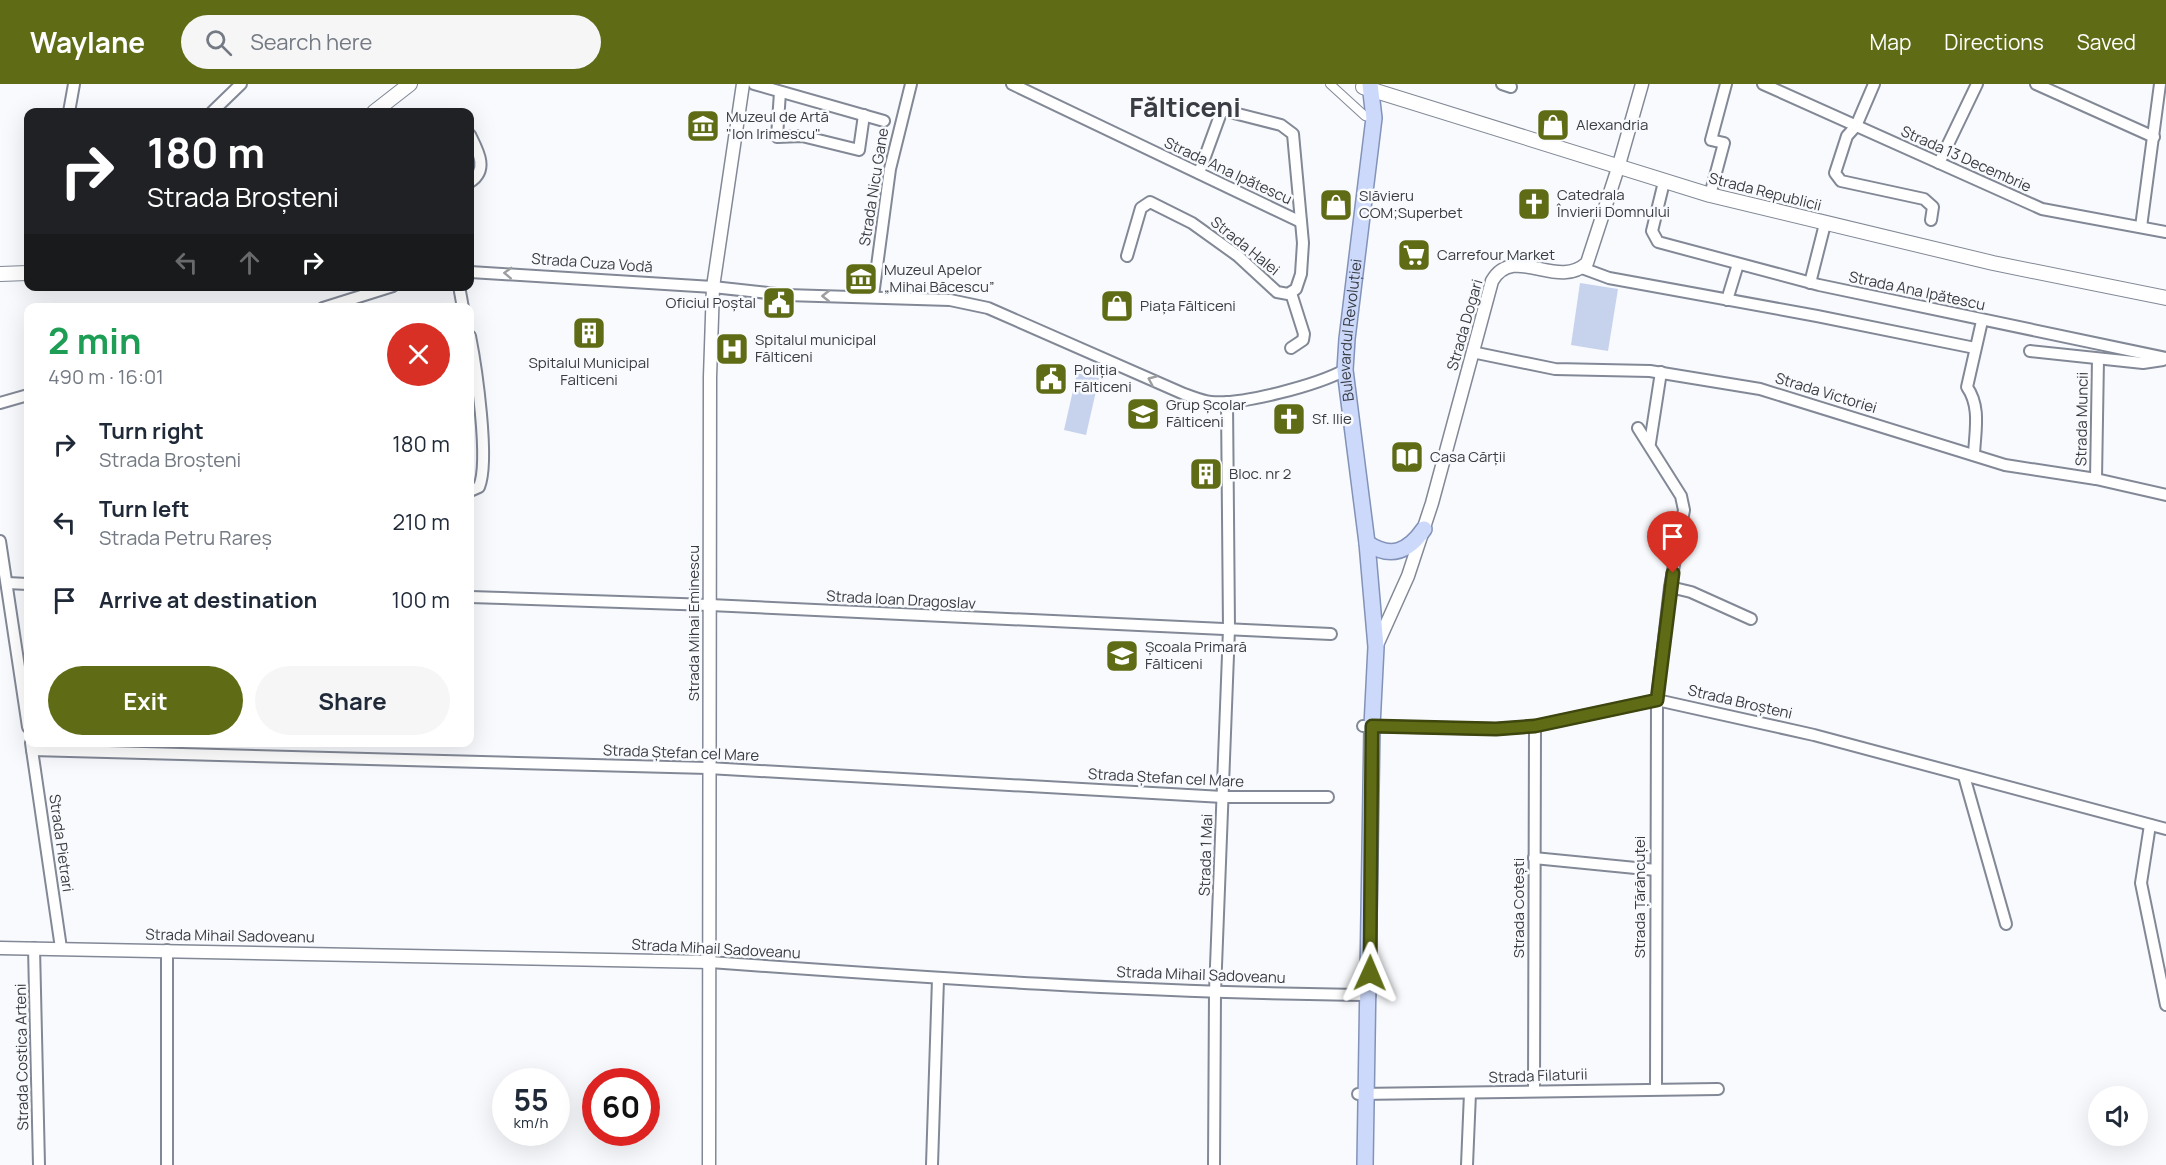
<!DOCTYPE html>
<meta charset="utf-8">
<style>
:root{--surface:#fff;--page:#f6f6f7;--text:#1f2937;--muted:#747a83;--accent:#5f6c15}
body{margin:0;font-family:Manrope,sans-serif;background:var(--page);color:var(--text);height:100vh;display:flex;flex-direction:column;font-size:22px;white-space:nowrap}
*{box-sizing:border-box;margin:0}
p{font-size:20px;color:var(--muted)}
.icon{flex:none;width:33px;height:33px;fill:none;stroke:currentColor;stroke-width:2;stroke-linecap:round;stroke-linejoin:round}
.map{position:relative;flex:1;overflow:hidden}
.drawer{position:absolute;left:24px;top:219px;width:450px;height:444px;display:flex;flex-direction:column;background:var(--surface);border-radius:12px;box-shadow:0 6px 24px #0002}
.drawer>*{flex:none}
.banner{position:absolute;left:24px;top:24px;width:450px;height:183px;border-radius:12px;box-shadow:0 6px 24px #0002;background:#202124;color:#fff;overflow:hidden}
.tools{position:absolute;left:2088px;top:1002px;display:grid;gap:12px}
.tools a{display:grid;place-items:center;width:60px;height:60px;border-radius:50%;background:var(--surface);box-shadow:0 6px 24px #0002;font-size:30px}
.speed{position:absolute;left:492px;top:984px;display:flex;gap:12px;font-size:30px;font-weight:700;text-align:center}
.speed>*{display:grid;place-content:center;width:78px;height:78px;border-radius:50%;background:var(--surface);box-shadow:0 6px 24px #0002;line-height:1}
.speed small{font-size:15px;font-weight:400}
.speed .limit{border:9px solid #d22;background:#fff;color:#111}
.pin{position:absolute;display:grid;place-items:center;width:51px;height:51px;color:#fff;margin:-62px -26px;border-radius:50% 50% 50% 0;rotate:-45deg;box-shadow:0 0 6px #0007}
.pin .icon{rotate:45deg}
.me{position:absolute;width:66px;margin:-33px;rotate:1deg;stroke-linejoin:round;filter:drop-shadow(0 0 4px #0008)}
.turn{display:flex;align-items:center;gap:21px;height:126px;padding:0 24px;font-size:27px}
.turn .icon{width:78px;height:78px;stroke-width:2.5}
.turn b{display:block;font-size:42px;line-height:51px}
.lanes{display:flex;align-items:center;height:57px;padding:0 24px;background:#0003;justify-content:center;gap:30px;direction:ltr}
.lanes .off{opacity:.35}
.round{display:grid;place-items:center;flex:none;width:63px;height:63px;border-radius:32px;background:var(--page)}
.overview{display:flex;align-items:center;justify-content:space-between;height:102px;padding:0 24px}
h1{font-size:36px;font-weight:700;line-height:45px;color:#1e9e55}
.primary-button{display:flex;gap:12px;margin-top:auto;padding:12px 24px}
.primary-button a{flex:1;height:69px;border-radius:36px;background:var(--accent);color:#fff;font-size:24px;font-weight:700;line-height:69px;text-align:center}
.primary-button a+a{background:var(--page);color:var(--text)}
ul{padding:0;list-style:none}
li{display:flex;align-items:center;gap:18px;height:78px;padding:0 24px}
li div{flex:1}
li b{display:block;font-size:22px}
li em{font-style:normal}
header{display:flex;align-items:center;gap:36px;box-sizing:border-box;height:84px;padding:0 30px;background:var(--accent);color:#fff}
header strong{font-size:28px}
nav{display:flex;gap:33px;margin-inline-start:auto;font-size:21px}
.search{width:420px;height:54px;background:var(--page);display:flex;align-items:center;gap:15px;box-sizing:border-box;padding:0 21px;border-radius:33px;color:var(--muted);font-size:22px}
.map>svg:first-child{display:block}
.green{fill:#c7d2ed}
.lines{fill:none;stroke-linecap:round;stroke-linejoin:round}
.pedestrian-casing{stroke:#828896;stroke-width:10}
.minor-casing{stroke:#828896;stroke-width:14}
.tertiary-casing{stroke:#828896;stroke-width:15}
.secondary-casing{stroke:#828896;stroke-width:16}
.primary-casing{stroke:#8292b8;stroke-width:18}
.pedestrian{stroke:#fff;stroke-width:8}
.minor{stroke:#fff;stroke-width:10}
.tertiary{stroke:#fff;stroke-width:12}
.secondary{stroke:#fff;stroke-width:14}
.primary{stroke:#ccd9fb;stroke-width:15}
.oneway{stroke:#9c9ea0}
.route-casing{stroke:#3e460e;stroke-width:15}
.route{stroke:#5f6c15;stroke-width:10}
.labels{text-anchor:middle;stroke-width:5;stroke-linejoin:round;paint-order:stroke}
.poi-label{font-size:15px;fill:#393c42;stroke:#f8fafd;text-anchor:start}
.street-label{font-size:15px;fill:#393c42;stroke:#f8fafd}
.town-label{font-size:27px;font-weight:bold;fill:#393c42;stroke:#f8fafd}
</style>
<header>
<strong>Waylane</strong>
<div class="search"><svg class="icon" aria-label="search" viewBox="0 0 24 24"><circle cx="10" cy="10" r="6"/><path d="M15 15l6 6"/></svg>Search here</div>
<nav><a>Map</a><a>Directions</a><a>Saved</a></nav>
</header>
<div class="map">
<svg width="2166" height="1081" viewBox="0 0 2166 1081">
<rect width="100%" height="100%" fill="#f8fafd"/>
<g class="green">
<path d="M1580,199L1618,205L1608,267L1571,261Z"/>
<path d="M1077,289L1099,294L1086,351L1064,346Z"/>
</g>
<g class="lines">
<defs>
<path id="pedestrian" d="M1330,0L1365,32L1374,34"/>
<g id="minor">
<path d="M754,0L884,37"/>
<path d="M1012,0L1301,138"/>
<path d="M1502,0L1511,3"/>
<path d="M1763,0L2042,125L2166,148"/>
<path d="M1874,0L1856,42L1847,52L1835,89L1841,97L1924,115L1933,123L1931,136"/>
<path d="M2036,0L2154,53"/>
<path d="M780,8L777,53L802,52L859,66L864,31"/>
<path d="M69,28L74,0"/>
<path d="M212,28L241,0"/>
<path d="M470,51C478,67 489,86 470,98"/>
<path d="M1939,79L1977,0"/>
<path d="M1664,98L1652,147L1658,158L1819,201L2166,274"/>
<path d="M1710,111L1724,59L1711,56L1726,0"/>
<path d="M2141,143L2160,0"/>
<path d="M1127,172L1141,124L1150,118L1192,139L1238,172L1277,208L1288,210L1296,205L1301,190L1303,159L1293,50L1281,41L1222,26L1199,89"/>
<path d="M1582,184L1609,194L1817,232L1975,264"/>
<path d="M470,188L713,203L786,211L950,216L988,224L1184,310C1193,313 1202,317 1211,318C1243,321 1317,301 1345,286"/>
<path d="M1810,199L1825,140"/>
<path d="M459,202L463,224"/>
<path d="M1291,209L1304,250L1303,256L1291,264"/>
<path d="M873,212L890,85L911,0"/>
<path d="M1727,216L1738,180"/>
<path d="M323,224L393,202"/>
<path d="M470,252C476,282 490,377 479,403L470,407"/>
<path d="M2030,267L2143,279L2163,276"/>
<path d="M1472,268L1555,285L1650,287L1760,305L2005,381L2096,395L2166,411"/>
<path d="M0,319L28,311"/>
<path d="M1638,344L1681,412L1684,426L1670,503L1657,616L1656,1004"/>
<path d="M1650,359L1661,288"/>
<path d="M1974,371C1975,347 1981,323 1967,303L1982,237"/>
<path d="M2096,395L2098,275"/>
<path d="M0,457L28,643"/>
<path d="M7,499L28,500"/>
<path d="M1670,503L1691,508L1751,535"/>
<path d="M470,513L710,521L1331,550"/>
<path d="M1363,642L1496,645L1535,642L1657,616L1814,651L2166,745"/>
<path d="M31,659L61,864"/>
<path d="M32,666L708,684L1223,713H1328"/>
<path d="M1964,692L2006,840"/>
<path d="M2150,741L2141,799L2166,921"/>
<path d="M1534,774L1656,786"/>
<path d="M34,864L39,1081"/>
<path d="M710,878C930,894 1149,909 1370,911"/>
<path d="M1534,1006L1535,642"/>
<path d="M1358,1010L1718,1005"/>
<path d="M167,1081V866"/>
<path d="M932,1081L938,895"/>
<path d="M1214,1081L1215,908L1229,545L1227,318"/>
<path d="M1467,1081L1470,1009"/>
</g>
<g id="tertiary">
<path d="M1377,561L1408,492L1432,419L1492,197C1514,159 1557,207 1587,179L1618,84L1642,0"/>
<path d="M0,864L710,878"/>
<path d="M709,1081L710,293L713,203L743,0"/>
</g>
<g id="secondary">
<path d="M1363,3L1710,111L1993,179L2166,214"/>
<path d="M374,28L410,0"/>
<path d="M0,190L28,189"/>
</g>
<g id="primary">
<path d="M1367,459C1391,475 1408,468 1424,445"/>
<path id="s1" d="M1365,1081L1372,642L1376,563L1367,459L1345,286L1347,255L1374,34L1370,0"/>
</g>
</defs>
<use href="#pedestrian" class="pedestrian-casing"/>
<use href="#minor" class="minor-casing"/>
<use href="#tertiary" class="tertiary-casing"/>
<use href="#secondary" class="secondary-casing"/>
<use href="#primary" class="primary-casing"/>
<use href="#pedestrian" class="pedestrian"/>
<use href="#minor" class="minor"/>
<use href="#tertiary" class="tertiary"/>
<use href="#secondary" class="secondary"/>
<use href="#primary" class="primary"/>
</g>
<defs><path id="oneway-chevron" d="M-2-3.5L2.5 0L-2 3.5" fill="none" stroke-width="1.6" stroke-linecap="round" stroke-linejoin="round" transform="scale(1.5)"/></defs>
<g class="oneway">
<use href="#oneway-chevron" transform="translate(508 189) rotate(-178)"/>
<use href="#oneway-chevron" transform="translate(826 212) rotate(-180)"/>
<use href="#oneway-chevron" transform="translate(1152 296) rotate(-156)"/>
</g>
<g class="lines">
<defs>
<path id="route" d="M1370,889L1372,642L1496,645L1535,642L1657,616L1673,489"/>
</defs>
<use href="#route" class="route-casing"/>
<use href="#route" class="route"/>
</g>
<defs>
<symbol id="shop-square" viewBox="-11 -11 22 22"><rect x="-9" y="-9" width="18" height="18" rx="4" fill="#5f6c15" stroke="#f8fafd"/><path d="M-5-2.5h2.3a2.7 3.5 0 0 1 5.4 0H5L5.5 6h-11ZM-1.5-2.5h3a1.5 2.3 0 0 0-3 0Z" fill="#fff"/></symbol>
<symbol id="museum-square" viewBox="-11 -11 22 22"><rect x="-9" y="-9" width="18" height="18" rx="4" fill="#5f6c15" stroke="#f8fafd"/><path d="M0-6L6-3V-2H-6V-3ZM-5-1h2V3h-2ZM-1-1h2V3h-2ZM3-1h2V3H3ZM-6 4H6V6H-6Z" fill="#fff"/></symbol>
<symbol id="church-square" viewBox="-11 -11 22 22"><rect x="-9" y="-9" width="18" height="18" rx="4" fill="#5f6c15" stroke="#f8fafd"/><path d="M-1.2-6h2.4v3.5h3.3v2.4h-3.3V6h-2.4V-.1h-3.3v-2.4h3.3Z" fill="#fff"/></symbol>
<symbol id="supermarket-square" viewBox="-11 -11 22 22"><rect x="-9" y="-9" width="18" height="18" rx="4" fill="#5f6c15" stroke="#f8fafd"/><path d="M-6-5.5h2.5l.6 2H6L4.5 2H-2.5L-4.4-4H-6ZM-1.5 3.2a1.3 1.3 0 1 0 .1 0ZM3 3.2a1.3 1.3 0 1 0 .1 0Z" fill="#fff"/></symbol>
<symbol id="civic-square" viewBox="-11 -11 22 22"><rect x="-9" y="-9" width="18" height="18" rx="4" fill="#5f6c15" stroke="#f8fafd"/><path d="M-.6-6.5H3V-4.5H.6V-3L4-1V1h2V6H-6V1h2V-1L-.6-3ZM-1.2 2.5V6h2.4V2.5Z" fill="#fff"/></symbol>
<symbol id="building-square" viewBox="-11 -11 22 22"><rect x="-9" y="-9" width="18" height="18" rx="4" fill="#5f6c15" stroke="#f8fafd"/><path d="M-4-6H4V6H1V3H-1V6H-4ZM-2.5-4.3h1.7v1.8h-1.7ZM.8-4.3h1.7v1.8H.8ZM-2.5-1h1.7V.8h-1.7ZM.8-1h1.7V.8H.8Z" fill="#fff"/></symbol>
<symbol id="hospital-square" viewBox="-11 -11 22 22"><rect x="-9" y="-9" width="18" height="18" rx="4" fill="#5f6c15" stroke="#f8fafd"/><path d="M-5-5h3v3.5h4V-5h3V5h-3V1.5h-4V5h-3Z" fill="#fff"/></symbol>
<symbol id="school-square" viewBox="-11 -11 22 22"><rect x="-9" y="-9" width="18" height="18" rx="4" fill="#5f6c15" stroke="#f8fafd"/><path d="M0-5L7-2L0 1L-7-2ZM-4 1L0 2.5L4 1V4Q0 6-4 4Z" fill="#fff"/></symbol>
<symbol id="library-square" viewBox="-11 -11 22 22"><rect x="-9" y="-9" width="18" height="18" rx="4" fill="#5f6c15" stroke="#f8fafd"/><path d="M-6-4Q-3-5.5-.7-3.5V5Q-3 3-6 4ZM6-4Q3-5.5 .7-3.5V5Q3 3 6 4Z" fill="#fff"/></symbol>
</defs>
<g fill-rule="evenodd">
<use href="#shop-square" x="1534" y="22" width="38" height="38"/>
<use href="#museum-square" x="684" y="23" width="38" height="38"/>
<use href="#church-square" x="1515" y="101" width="38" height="38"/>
<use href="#shop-square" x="1317" y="102" width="38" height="38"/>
<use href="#supermarket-square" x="1395" y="152" width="38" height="38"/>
<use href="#museum-square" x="842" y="176" width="38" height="38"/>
<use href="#civic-square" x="760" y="200" width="38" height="38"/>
<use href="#shop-square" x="1098" y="203" width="38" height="38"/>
<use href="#building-square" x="570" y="230" width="38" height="38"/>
<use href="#hospital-square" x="713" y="246" width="38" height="38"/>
<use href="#civic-square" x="1032" y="276" width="38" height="38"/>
<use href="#school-square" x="1124" y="311" width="38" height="38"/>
<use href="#church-square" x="1270" y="316" width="38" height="38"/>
<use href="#library-square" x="1388" y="354" width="38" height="38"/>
<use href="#building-square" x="1187" y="371" width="38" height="38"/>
<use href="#school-square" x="1103" y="553" width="38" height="38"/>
</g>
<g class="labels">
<g class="poi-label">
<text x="726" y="38">Muzeul de Artă<tspan x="726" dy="17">"Ion Irimescu"</tspan></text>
<text x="1576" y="46">Alexandria</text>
<text x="1557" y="116">Catedrala<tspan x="1557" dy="17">Învierii Domnului</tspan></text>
<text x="1359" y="117">Slăvieru<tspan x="1359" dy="17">COM;Superbet</tspan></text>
<text x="1437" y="176">Carrefour Market</text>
<text x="884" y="191">Muzeul Apelor<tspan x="884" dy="17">„Mihai Băcescu”</tspan></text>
<text x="756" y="224" text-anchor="end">Oficiul Poștal</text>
<text x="1140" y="227">Piața Fălticeni</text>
<text x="755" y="261">Spitalul municipal<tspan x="755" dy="17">Fălticeni</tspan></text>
<text x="589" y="284" text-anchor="middle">Spitalul Municipal<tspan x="589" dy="17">Falticeni</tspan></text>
<text x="1074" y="291">Poliția<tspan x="1074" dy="17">Fălticeni</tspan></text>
<text x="1166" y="326">Grup Școlar<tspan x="1166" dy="17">Fălticeni</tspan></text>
<text x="1312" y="340">Sf. Ilie</text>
<text x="1430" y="378">Casa Cărții</text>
<text x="1229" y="395">Bloc. nr 2</text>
<text x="1145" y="568">Școala Primară<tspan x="1145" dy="17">Fălticeni</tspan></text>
</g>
<g class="street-label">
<text transform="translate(1966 75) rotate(24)" y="5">Strada 13 Decembrie</text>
<text transform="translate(1228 87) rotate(25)" y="5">Strada Ana Ipătescu</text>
<text transform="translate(874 103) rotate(-81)" y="5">Strada Nicu Gane</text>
<text transform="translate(1765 108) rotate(14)" y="5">Strada Republicii</text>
<text transform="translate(1245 162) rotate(39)" y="5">Strada Halei</text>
<text transform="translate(592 179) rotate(4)" y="5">Strada Cuza Vodă</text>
<text transform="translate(1917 207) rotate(12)" y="5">Strada Ana Ipătescu</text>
<text transform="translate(1465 241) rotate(-74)" y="5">Strada Dogari</text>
<text dy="5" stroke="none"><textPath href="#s1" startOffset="837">Bulevardul Revoluției</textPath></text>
<text transform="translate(1826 309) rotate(17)" y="5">Strada Victoriei</text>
<text transform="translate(2082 335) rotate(-89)" y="5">Strada Muncii</text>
<text transform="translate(901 516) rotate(3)" y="5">Strada Ioan Dragoslav</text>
<text transform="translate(694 539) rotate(-90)" y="5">Strada Mihai Eminescu</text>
<text transform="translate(1740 618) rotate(13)" y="5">Strada Broșteni</text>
<text transform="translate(681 669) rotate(2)" y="5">Strada Ștefan cel Mare</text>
<text transform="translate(1166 694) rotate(3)" y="5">Strada Ștefan cel Mare</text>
<text transform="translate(61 759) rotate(82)" y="5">Strada Pietrari</text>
<text transform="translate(1206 771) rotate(-88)" y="5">Strada 1 Mai</text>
<text transform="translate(1640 813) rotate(-90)" y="5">Strada Țărăncuței</text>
<text transform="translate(1519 824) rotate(-90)" y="5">Strada Cotești</text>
<text transform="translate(230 852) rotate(1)" y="5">Strada Mihail Sadoveanu</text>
<text transform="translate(716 865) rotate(3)" y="5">Strada Mihail Sadoveanu</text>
<text transform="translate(1201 891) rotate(2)" y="5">Strada Mihail Sadoveanu</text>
<text transform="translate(22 973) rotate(-91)" y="5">Strada Costica Arteni</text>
<text transform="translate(1538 992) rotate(-2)" y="5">Strada Filaturii</text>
</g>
<g class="town-label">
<text x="1185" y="33">Fălticeni</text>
</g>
</g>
</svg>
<div class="tools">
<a><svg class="icon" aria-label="sound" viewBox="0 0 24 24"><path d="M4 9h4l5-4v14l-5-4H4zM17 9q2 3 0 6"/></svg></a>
</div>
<div class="speed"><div>55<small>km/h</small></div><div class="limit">60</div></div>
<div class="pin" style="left:1673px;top:489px;background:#d93025"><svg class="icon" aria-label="arrive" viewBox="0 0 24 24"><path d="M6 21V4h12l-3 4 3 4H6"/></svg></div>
<svg class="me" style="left:1370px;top:889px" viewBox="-20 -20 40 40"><path d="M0-17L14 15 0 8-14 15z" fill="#5f6c15" stroke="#fff" stroke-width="4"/></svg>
<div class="banner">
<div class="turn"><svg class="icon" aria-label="right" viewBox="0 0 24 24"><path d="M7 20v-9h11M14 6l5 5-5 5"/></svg><div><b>180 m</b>Strada Broșteni</div></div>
<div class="lanes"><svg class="icon off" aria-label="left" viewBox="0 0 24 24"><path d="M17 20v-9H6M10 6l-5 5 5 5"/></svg><svg class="icon off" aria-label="ahead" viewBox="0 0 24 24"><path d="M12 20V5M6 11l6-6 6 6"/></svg><svg class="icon" aria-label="right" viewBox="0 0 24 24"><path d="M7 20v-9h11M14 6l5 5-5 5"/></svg></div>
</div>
<section class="drawer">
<div class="overview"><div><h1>2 min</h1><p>490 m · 16:01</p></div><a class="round" style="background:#d93025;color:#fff"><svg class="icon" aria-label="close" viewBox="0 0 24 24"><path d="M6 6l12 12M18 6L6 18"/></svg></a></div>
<ul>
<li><svg class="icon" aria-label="right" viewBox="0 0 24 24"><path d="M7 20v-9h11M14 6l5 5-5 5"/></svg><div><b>Turn right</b><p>Strada Broșteni</p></div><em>180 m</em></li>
<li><svg class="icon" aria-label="left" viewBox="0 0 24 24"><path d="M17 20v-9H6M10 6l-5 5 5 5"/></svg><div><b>Turn left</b><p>Strada Petru Rareș</p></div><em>210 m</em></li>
<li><svg class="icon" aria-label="arrive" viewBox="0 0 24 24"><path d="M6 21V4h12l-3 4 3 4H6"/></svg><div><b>Arrive at destination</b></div><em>100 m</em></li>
</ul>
<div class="primary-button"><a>Exit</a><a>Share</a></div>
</section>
</div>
